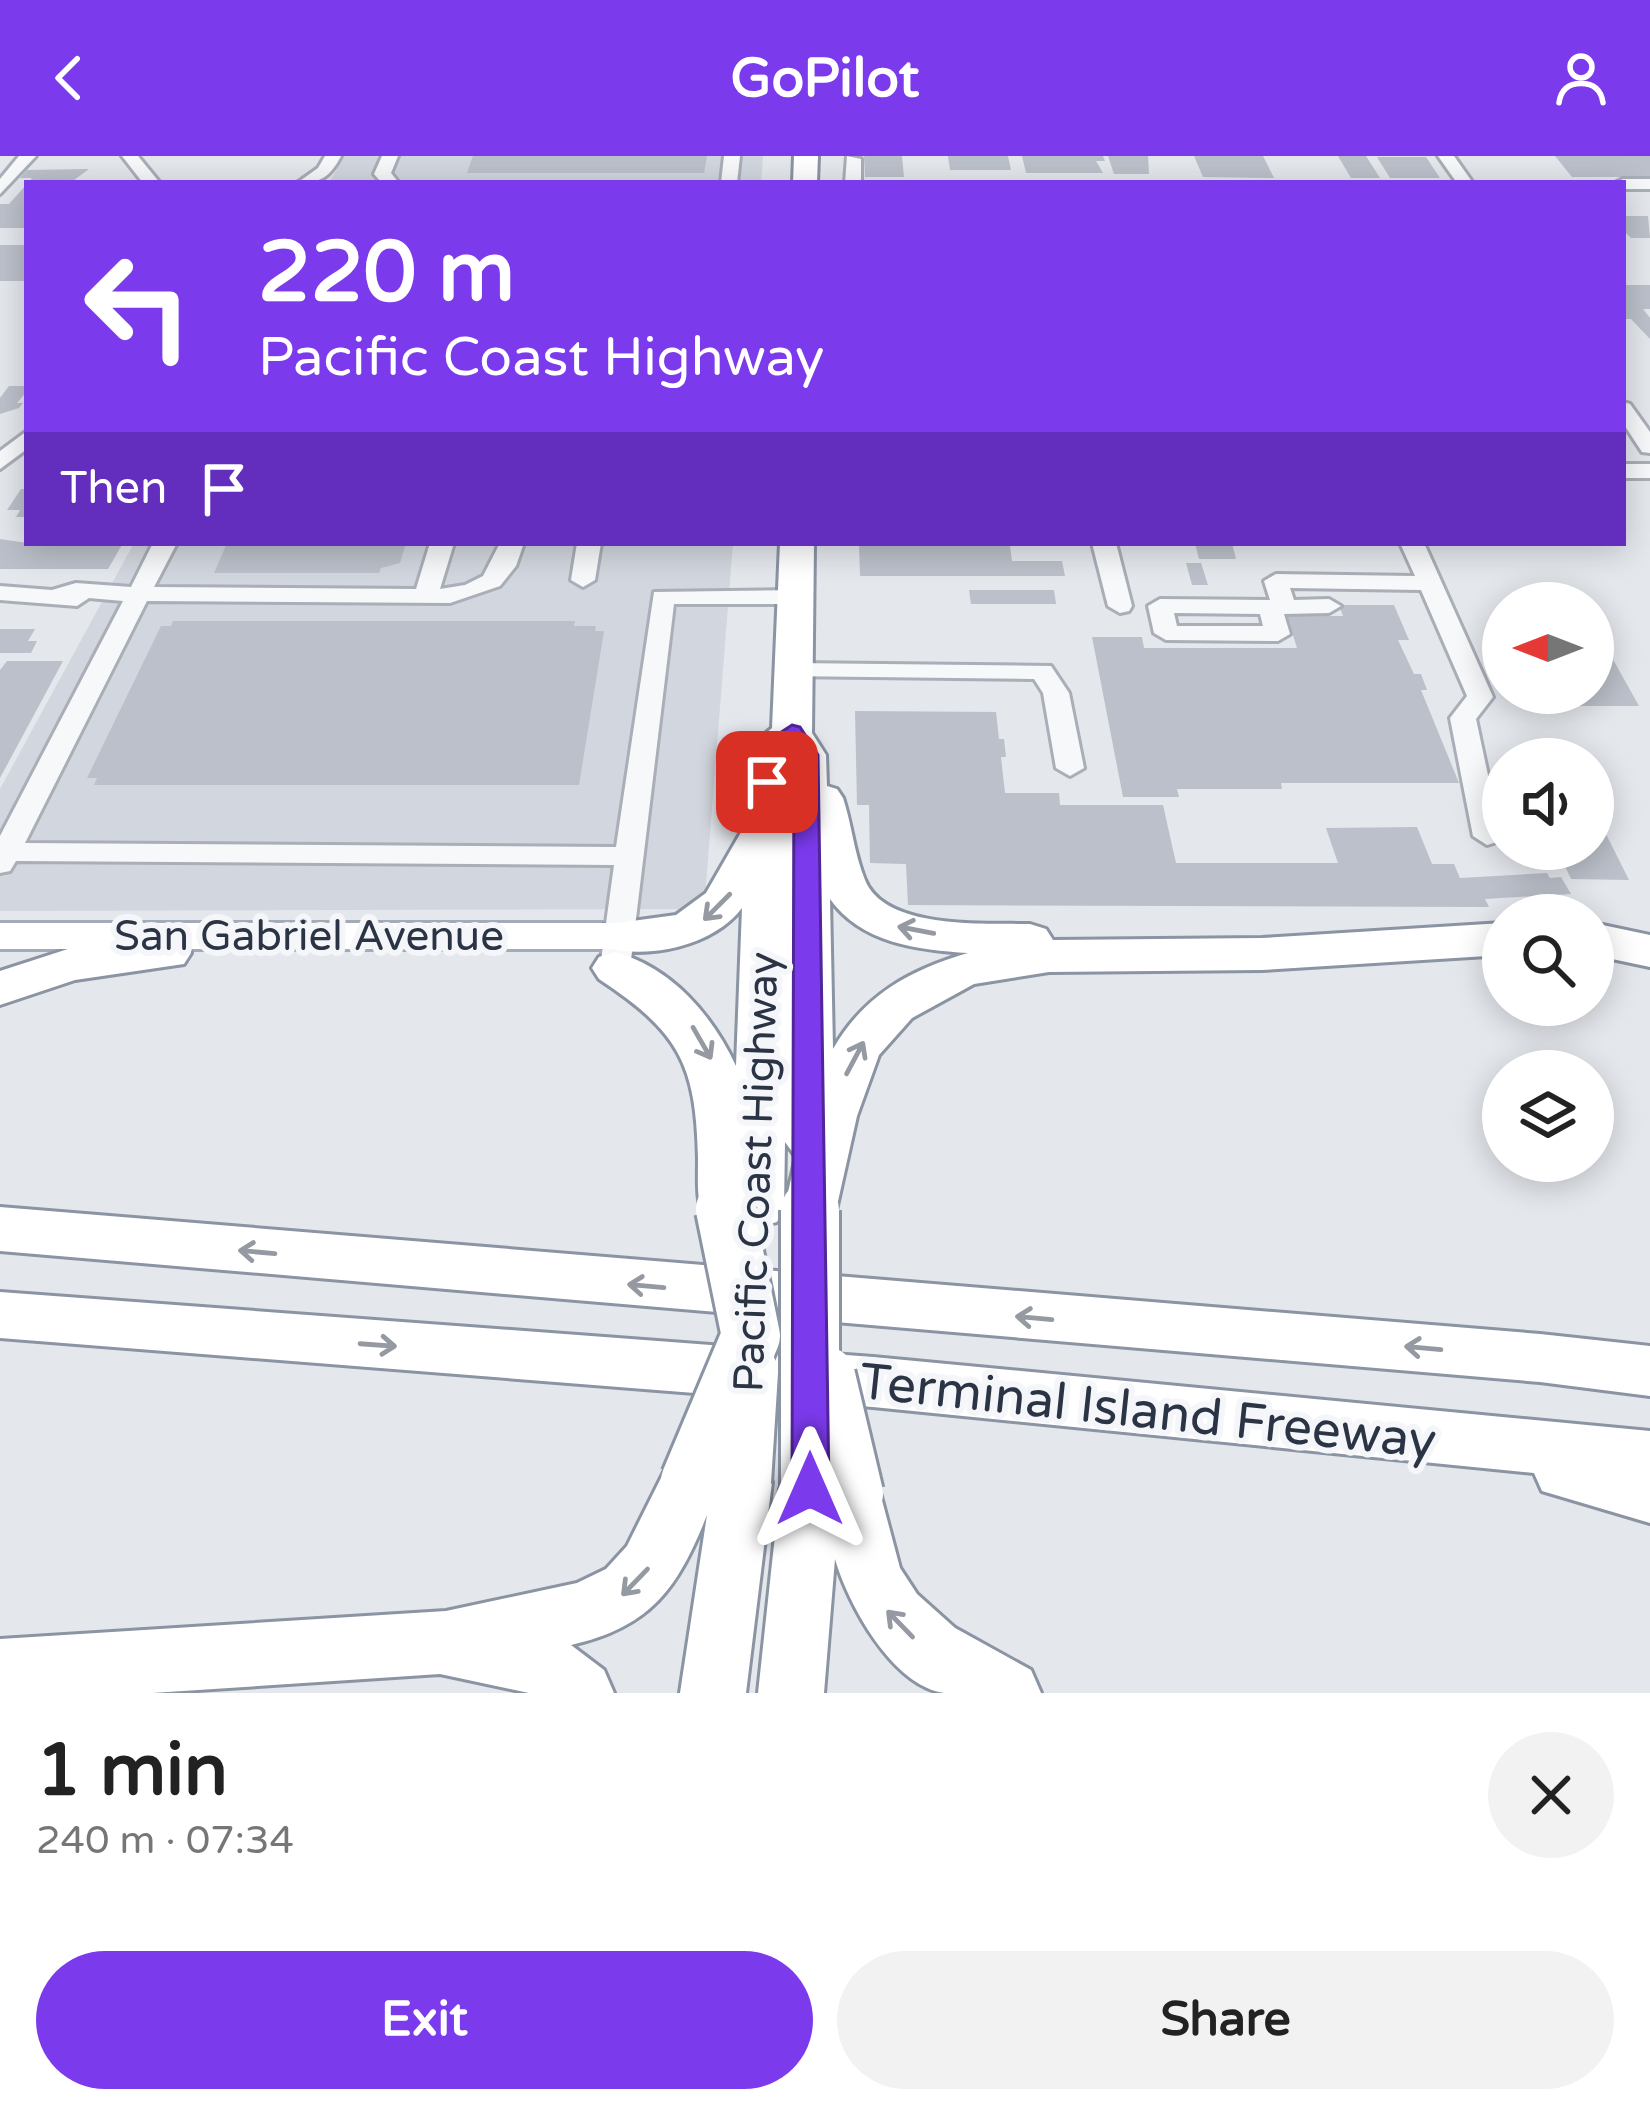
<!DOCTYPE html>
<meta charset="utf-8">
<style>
:root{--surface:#fff;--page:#f2f2f2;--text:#222;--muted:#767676;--accent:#7c3aed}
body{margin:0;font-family:"Varela Round",sans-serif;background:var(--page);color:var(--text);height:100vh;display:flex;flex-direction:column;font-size:45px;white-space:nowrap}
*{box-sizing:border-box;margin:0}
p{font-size:39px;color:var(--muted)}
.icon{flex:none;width:66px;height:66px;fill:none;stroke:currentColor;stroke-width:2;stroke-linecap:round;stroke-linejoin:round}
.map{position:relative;height:1537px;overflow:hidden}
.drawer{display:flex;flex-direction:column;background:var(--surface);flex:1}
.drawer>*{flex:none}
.banner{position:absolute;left:24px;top:24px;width:1602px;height:366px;border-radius:0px;box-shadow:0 6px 30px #0003;background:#7c3aed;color:#fff;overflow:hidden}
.needle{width:78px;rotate:270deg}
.tools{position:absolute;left:1482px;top:426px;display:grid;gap:24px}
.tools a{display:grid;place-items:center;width:132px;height:132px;border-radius:50%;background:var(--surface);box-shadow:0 6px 30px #0003;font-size:60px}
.pin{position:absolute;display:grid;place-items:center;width:102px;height:102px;color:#fff;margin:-51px;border-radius:24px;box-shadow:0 6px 18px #0006}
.me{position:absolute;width:132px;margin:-66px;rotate:0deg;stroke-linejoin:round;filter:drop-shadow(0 0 9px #0008)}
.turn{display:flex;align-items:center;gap:42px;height:252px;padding:0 36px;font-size:54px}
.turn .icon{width:156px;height:156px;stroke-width:2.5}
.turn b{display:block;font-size:84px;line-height:102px}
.then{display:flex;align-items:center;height:114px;padding:0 36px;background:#0003;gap:24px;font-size:45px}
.round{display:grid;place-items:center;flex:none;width:126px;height:126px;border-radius:63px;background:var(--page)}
.head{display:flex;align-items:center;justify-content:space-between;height:204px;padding:0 36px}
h1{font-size:72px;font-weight:700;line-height:90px}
.cta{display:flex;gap:24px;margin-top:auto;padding:24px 36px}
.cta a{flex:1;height:138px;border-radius:72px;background:var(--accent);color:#fff;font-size:48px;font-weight:700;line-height:138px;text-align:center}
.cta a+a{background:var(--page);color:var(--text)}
header{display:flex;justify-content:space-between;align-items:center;height:156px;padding:0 36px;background:var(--accent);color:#fff;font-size:54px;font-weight:700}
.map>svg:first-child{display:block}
.built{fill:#d2d6de}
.building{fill:#bbc0ca}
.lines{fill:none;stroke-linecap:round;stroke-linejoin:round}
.minor-casing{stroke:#a9aeb7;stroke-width:6}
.major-casing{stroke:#a3abb8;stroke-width:6}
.highway-casing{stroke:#8b94a3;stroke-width:6}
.minor{fill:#f7f8fa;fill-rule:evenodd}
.major{fill:#fff;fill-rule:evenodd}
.highway{fill:#fff;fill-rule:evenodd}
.highway-bridge-casing{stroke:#8b94a3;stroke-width:64;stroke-linecap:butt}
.highway-bridge{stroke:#fff;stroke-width:58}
.oneway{stroke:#959aa2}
.route{fill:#7c3aed;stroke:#51269a;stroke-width:3}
.labels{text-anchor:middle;stroke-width:12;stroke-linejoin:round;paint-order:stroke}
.street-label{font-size:42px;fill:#2b3445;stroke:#f4f6f9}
.near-street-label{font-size:51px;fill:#2b3445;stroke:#f4f6f9}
</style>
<header><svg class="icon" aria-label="back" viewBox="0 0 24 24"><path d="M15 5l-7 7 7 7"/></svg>GoPilot<svg class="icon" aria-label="person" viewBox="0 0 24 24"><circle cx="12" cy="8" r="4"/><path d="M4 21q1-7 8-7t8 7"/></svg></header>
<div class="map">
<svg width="1650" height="1537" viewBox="0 0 1650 1537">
<rect width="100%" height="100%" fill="#e4e7ec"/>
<g class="built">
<path d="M344,0H763L761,27H329Z"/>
<path d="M134,387H733L704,753L0,755V633Z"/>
</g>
<g class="building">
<path d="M473,0H707L704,17H467Z"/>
<path d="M864,0H902L904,21H865Z"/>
<path d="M948,0H1008L1011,14H950Z"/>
<path d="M1022,0H1103L1105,5H1096L1103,17H1026Z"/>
<path d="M1108,0H1148L1149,18H1114Z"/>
<path d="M1194,0H1263L1274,22L1203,21Z"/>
<path d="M1338,0H1366L1380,22H1351Z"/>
<path d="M1555,0H1650V21H1572Z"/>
<path d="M1377,1H1426L1440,22H1390Z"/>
<path d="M89,13L70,27H28L32,22H20L27,14Z"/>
<path d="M27,28V72H0V48H9Z"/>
<path d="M1623,60H1648L1650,82H1631L1623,74Z"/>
<rect x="0" y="89" width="27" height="36"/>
<path d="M1623,125L1626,129H1650V153H1643L1650,162V183L1631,163H1623Z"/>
<path d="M9,230H27V235L17,247H23L19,252L0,258V242Z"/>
<path d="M21,333H27V361H16L20,354H7Z"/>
<path d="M0,383L27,387H123L108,413H0Z"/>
<path d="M227,387H406L400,407L381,412L379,417H214Z"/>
<path d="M859,387H993L1010,390L1012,405H1062L1065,420H860Z"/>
<path d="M1195,387H1232L1236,403H1199Z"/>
<path d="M1186,407H1201L1208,429H1192Z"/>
<path d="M969,434H1054L1056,448H971Z"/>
<path d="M1339,449H1394L1409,484H1398L1414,518H1421L1427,534H1421L1459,627H1281L1282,633H1177L1179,641H1123L1092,481H1142L1144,492H1297L1287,460H1343Z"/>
<path d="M173,465H575L574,470H596L595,475H604L579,629H94L97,622H87L161,470H171Z"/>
<path d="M0,473H35L28,485H37L31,497H0Z"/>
<path d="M1593,498H1610L1639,550H1543L1537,537H1593Z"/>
<path d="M7,505H63L0,622V514Z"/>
<path d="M855,555L996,556L999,583H1004L1006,601H1001L1005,637H1059L1060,649H1163L1176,707H1338L1326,672L1417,671L1432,708H1454L1460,722L1547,717L1550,722L1561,721L1571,738L1485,743L1489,751H1477L908,749L906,708L870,707L869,649H857Z"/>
<path d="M1593,652L1629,724L1571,723L1557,693H1593Z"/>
<path d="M1529,693H1548L1557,709L1537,710Z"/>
</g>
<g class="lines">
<defs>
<g id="minor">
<path d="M19,0H36L0,38V23Z"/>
<path d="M122,0H138L160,27H143Z"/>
<path d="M325,0H341C330,21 321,27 297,27L318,12Z"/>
<path d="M382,0H398L391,17L399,27H382L374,18Z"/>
<path d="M724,0H740L737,27H721Z"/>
<path d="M847,0L861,3V27H845Z"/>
<path d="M1438,0H1454L1473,27H1457Z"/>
<path d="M1623,23H1650V33H1623V27H1615Z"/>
<path d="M1623,246L1630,248L1650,276V297L1642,296L1623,267Z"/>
<path d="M27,275V293L0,313V295Z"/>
<rect x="1623" y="308" width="27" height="14"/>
<path d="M153,387H177L154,431L416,433L430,387H454L440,433L465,429L483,420L500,387H524L516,410L500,430L450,447L147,445L25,687L616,691L654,436L795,434L807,441L795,448H674L631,804L627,812H605L601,804L614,709L16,705L10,715L0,717V680L123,445L89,442L77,450L0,444V430L52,434L76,427L131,431Z"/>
<path d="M577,387H601L595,424L583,431L571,424Z"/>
<path d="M1092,387H1116L1132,450L1129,455L1120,457L1108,450Z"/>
<path d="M1400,387H1424L1493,541L1476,563L1501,680L1497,686L1487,689L1473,680L1450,562L1467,540L1421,434L1290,432L1294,444L1329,443L1341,450L1329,457L1284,458L1290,478L1278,485L1166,484L1154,477L1148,450L1160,443L1270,444L1264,425L1276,418L1415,420ZM1174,457L1260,458L1263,470H1177Z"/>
<path d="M793,507L1051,510L1069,537L1084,612L1070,620L1056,612L1043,537L1034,523L784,520L780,515Z"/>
</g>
<path id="major" d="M0,767H619L633,770L639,780L633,790L619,793H0Z"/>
<g id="highway">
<path d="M794,0H818L817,27H793Z"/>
<path d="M780,387H814L812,577L826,599L827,630L837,633L843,642C852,669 854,698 865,724C885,774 985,767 1030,768L1046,773L1053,784L1262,782L1503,767V799L1262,814L1049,816L974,828L912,862L879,899L857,960L836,1054L829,1069L810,1075L791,1069L784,1054L796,1001L785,986L784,1051L777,1066C757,1072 726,1074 706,1068C696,1047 698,1026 698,1003C696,907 679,876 599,823L592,812L599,801L615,796C672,812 712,859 736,910L742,752C713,790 648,804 603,791L596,780L603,769L676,759L706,737L744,671L747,593L772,572ZM830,743C861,787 918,794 968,797C910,814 864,839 833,893Z"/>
<path d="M1593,767L1650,779V811L1593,799Z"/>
<path d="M168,781L184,786L191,797L184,808L75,824L0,849V815L71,792Z"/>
<path d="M0,1051L1540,1178L1650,1190V1240L1540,1226L0,1095Z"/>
<path d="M0,1136L873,1201L1650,1275V1367L1542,1335L1534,1317L873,1251L0,1182Z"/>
<path d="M690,1298L711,1306L716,1317L721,1307L742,1299L763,1307L772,1326L746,1537H680L707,1359C678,1432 651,1471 571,1489L604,1514L614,1537H529L440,1518L152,1537H0V1483L446,1455L577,1427L606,1413L627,1390L669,1306Z"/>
<path d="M810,1305L833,1318L854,1310L875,1318L900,1412L917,1438L955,1472L1031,1514L1041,1537C1010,1537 976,1537 945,1537C893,1531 848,1448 835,1403L824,1537H758L780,1333L789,1313Z"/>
</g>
</defs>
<use href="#minor" class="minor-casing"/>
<use href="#major" class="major-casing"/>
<use href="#highway" class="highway-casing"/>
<use href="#minor" class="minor"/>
<use href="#major" class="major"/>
<use href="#highway" class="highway"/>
<defs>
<g id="highway-bridge">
<path d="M810,1054V1333"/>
<path d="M826,1220L854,1338"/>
<path d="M690,1325L751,1180L725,1053"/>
<path d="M742,1326L749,1216"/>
</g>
</defs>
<use href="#highway-bridge" class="highway-bridge-casing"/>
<use href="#highway-bridge" class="highway-bridge"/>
</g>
<defs><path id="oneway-shaft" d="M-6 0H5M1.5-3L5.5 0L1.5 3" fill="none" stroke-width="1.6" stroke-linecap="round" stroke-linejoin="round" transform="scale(3)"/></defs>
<g class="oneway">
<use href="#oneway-shaft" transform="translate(717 751) rotate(135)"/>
<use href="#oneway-shaft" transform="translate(916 774) rotate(-169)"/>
<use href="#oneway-shaft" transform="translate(702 887) rotate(60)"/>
<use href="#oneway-shaft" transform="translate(855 902) rotate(-62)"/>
<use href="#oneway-shaft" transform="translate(257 1096) rotate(-175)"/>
<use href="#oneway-shaft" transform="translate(646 1130) rotate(-175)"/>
<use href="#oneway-shaft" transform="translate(1034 1162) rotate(-175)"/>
<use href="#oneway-shaft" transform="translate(378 1189) rotate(4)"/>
<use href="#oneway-shaft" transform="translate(1423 1192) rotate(-175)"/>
<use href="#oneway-shaft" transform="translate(635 1426) rotate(134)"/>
<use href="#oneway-shaft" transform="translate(900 1468) rotate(-134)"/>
</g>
<path class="route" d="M792,569L800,571L818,599L829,1333L823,1344L810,1349L797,1344L792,1333L794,599L788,590L780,596L776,631H758L755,593Z"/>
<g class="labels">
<g class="street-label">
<text x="309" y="794">San Gabriel Avenue</text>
<text transform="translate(755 1016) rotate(-88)" y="15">Pacific Coast Highway</text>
</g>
<g class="near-street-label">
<text transform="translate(1148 1254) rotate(6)" y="18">Terminal Island Freeway</text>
</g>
</g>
</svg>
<div class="tools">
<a><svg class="needle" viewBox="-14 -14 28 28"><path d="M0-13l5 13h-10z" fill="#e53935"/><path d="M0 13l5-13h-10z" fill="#767676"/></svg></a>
<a><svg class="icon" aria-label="sound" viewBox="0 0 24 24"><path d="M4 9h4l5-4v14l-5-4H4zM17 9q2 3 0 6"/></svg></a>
<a><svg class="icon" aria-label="search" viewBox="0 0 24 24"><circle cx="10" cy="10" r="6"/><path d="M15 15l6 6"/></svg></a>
<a><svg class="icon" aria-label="layers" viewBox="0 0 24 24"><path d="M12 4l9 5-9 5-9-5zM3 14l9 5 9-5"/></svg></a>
</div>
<div class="pin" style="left:767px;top:626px;background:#d93025"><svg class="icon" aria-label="arrive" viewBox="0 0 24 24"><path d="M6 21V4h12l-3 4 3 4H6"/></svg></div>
<svg class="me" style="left:810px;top:1333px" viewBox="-20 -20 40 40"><path d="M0-17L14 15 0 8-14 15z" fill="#7c3aed" stroke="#fff" stroke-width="4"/></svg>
<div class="banner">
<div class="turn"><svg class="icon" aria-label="left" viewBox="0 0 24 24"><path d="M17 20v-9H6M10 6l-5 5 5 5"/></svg><div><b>220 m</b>Pacific Coast Highway</div></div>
<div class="then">Then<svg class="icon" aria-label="arrive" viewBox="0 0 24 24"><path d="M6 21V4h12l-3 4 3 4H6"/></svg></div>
</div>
</div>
<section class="drawer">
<div class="head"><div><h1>1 min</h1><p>240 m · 07:34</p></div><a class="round"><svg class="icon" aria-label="close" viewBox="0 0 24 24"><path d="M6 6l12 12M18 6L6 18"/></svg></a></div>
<div class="cta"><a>Exit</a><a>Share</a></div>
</section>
